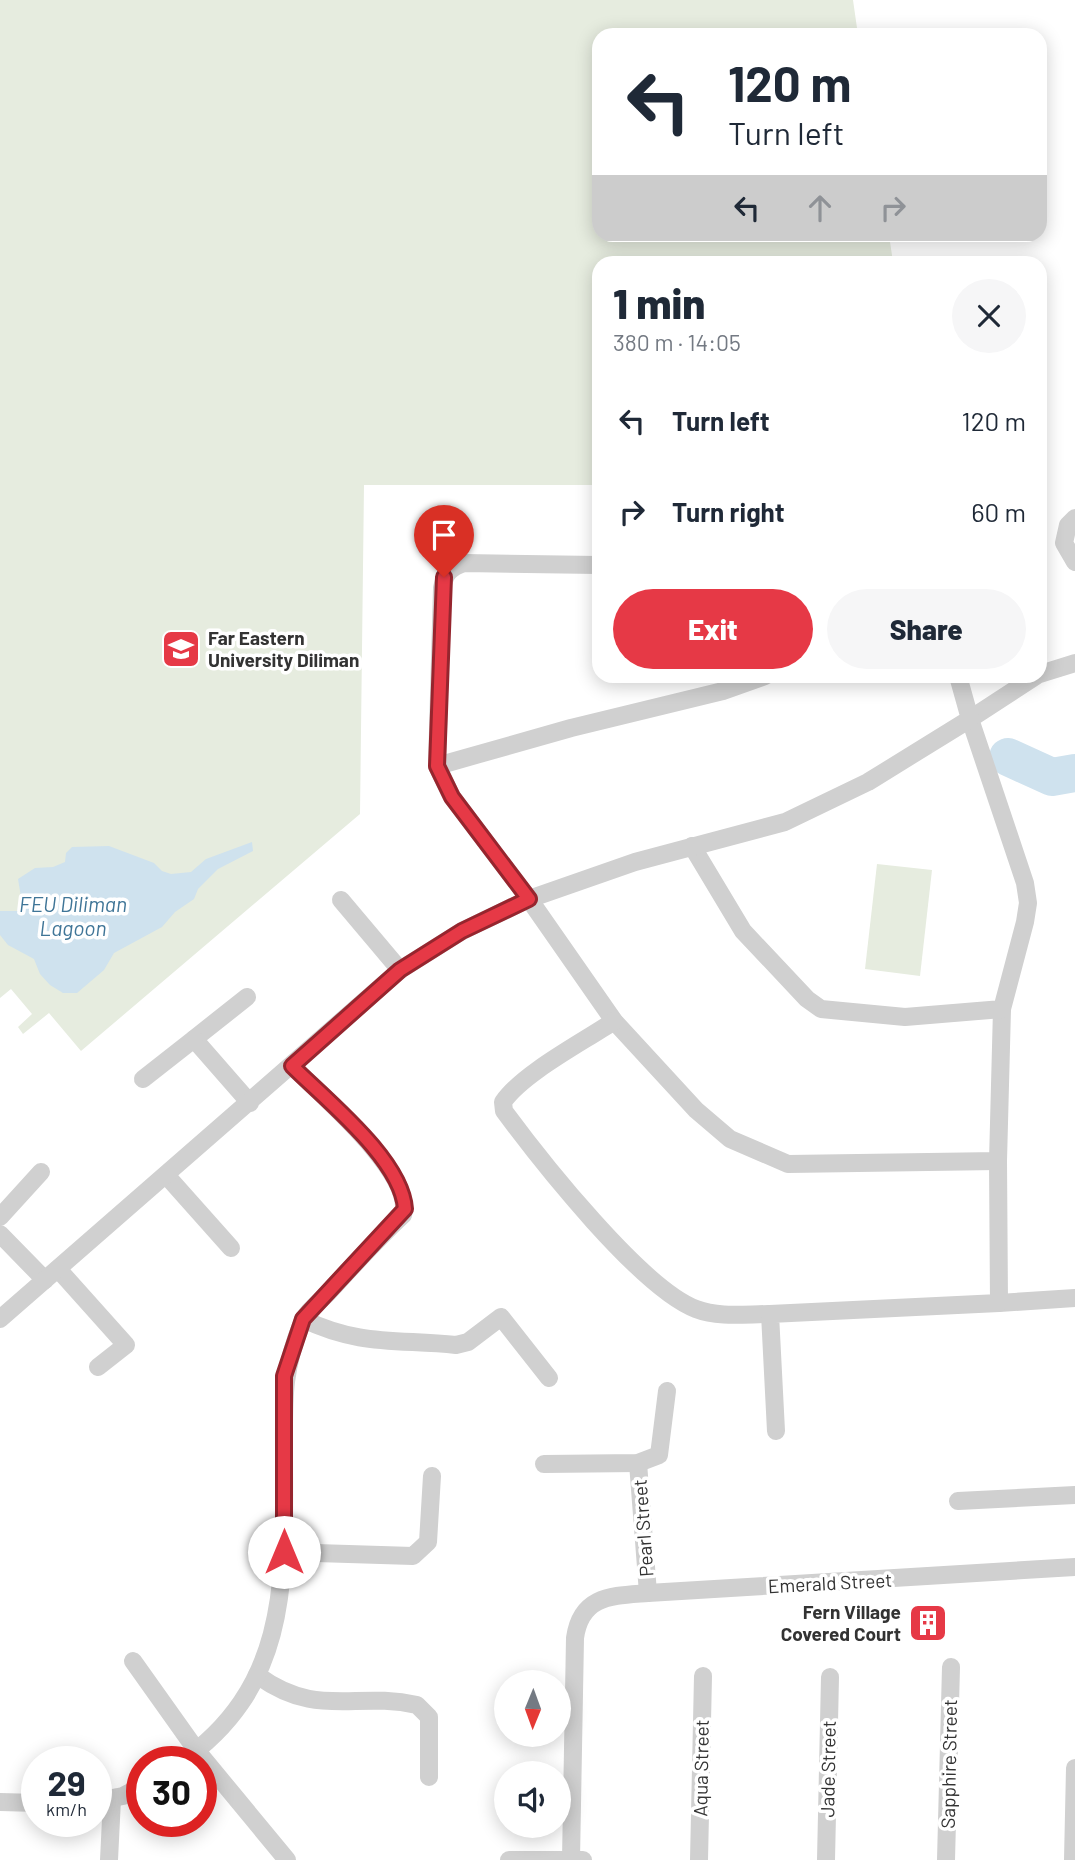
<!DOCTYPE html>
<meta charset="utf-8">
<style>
:root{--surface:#fff;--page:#f6f6f7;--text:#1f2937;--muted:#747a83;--accent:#e63946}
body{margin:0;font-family:Barlow,sans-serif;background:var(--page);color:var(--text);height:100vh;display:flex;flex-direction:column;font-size:26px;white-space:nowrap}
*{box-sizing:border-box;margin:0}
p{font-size:23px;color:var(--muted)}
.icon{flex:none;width:38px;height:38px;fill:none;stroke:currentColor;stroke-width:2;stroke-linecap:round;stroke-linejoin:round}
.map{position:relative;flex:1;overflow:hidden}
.drawer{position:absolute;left:592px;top:256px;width:455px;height:427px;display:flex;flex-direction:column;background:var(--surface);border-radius:21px;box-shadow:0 4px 18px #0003}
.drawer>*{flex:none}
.banner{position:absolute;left:592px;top:28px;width:455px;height:214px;border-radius:21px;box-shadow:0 4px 18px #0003;background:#fff;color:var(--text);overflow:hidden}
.needle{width:46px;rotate:181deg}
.tools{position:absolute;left:494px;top:1670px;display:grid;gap:14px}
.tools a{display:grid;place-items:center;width:77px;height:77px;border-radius:50%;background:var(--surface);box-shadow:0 4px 18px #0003;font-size:35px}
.speed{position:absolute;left:21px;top:1746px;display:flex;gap:14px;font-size:35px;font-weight:700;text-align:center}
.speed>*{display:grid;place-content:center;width:91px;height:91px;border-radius:50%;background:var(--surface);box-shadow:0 4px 18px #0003;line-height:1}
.speed small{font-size:18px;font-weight:400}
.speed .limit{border:10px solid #d22;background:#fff;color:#111}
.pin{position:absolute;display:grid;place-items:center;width:60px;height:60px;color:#fff;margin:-72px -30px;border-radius:50% 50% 50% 0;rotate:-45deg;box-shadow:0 0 7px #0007}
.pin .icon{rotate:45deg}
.me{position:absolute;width:77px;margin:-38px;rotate:0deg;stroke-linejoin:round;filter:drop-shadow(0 0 5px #0008)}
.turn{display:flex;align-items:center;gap:24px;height:147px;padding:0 21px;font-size:32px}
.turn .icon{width:91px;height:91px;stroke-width:2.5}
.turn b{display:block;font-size:49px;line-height:60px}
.lanes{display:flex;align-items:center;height:66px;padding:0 21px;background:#0003;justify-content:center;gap:35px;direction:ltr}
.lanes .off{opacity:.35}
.round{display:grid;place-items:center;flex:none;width:74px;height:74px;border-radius:37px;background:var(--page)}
.summary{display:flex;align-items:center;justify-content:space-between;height:119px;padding:0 21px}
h1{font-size:42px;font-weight:800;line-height:52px}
.action{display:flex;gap:14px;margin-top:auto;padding:14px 21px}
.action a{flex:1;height:80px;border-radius:42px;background:var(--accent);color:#fff;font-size:28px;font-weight:800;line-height:80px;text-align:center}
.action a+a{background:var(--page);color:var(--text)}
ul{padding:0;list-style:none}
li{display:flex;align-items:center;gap:21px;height:91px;padding:0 21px}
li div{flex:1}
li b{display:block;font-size:26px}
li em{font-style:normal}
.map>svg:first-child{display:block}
.green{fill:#e6ecdf}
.water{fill:#cfe2ee}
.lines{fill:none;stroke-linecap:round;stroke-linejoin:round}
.river{stroke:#cfe2ee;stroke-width:38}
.minor{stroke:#d0d0d0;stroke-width:18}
.route-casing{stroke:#96252e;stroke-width:18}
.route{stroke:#e63946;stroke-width:12}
.labels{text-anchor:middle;stroke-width:7;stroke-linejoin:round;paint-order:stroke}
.poi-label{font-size:19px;font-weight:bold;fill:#333;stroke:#fff;text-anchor:start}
.street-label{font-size:19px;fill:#333;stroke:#fff}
.water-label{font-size:21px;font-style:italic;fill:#3f7597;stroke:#fff}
</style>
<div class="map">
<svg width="1075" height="1860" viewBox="0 0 1075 1860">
<rect width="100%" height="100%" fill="#fff"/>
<g class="green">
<path d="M0,0H853L858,35H598V234L889,235L893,262H598V485H364L360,814L81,1051L49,1013L23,1034L18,1027L32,1014L11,989L0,998Z"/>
<path d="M877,864L932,870L920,976L865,969Z"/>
</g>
<path class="water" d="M252,842L253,851L218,869L198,889L194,899L175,912L162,927L114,953L104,970L77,993H63L50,985L40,974L34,959L8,945L0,935V911H17L21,897L18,879L35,868L53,867L65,862L66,853L72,847L109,846L154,863L162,871L171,874L191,872L206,859Z"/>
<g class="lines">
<path class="river" d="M1008,757L1052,777L1075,773"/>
<g class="minor">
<path d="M1075,518L1068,525L1064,543L1075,562"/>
<path d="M598,565L464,563C450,568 445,573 442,588L437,766L452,797L529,899L614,1021L696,1110L730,1139L788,1164L998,1161L1002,1009"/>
<path d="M1040,674L1075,663"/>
<path d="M437,766L571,728L723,691L765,676"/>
<path d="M692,846L743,931L807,999L821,1009L905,1017L1002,1009L1025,922L1028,903L1025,883L970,719L1036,676"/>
<path d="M341,900L400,970"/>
<path d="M247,997L194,1039L250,1103"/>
<path d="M614,1021C583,1042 523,1073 503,1102L504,1111C541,1161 641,1288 696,1309C719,1318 746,1314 770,1314"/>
<path d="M143,1079L194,1039"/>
<path d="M166,1175L231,1248"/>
<path d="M0,1217L41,1172"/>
<path d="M0,1234L45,1280"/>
<path d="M58,1269L126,1345L98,1367"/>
<path d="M999,1303L1075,1298"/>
<path d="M0,1319L400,970L462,931L529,899L635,862L785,822L868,782L970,719L958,676"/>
<path d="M303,1319C359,1346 397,1339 456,1345L468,1342L501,1317L549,1378"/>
<path d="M776,1431L770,1314L999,1303L998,1161"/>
<path d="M638,1463L648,1593"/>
<path d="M544,1464L638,1463L659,1455L667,1391"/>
<path d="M958,1501L1075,1495"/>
<path d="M284,1552L413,1556L428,1542L432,1476"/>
<path d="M133,1661L197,1751L287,1860"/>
<path d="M257,1675C317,1719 355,1691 417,1705L429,1717V1777"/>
<path d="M181,1762C293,1684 284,1573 284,1452C284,1401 282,1371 302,1323C306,1312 318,1303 326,1295C351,1268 376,1240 403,1215C415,1174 320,1094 292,1066"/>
<path d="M96,1801L123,1796L142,1786"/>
<path d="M0,1802L37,1803"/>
<path d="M109,1860L112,1799"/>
<path d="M509,1860H583"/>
<path d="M571,1860L575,1638C581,1595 612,1596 648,1593L1075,1567"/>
<path d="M699,1860L703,1676"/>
<path d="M826,1860L830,1677"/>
<path d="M946,1860L951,1667"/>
<path d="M1073,1860L1075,1768"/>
</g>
</g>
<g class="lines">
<defs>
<path id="route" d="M284,1552V1376L303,1319L405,1209C402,1160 326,1100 292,1066L400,970L462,931L529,899L452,797L437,766L444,577"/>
</defs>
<use href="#route" class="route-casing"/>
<use href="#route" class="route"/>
</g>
<defs>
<symbol id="university-square" viewBox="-11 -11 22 22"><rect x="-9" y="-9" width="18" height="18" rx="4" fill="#e63946" stroke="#fff"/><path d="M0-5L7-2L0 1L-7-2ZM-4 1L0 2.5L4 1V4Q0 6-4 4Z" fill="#fff"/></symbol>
<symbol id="building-square" viewBox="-11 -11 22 22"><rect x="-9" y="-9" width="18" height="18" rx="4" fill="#e63946" stroke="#fff"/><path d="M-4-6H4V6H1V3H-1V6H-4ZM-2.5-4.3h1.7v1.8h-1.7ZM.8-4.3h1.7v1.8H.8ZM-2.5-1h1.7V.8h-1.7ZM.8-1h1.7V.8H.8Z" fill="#fff"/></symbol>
</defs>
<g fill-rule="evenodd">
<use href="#university-square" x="159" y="627" width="44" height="44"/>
<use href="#building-square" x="906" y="1601" width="44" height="44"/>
</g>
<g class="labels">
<g class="poi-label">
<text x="208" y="645">Far Eastern<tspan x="208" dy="22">University Diliman</tspan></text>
<text x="901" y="1619" text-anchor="end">Fern Village<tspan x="901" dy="22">Covered Court</tspan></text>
</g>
<g class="street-label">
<text transform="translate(643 1528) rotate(-94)" y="7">Pearl Street</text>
<text transform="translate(830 1583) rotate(-3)" y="7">Emerald Street</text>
<text transform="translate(949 1764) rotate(-89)" y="7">Sapphire Street</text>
<text transform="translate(701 1768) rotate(-89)" y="7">Aqua Street</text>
<text transform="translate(828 1769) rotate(-89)" y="7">Jade Street</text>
</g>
<g class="water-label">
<text x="73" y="912">FEU Diliman<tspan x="73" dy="24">Lagoon</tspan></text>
</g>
</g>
</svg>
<div class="tools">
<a><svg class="needle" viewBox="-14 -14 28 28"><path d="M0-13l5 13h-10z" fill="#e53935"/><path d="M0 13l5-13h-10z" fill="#747a83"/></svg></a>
<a><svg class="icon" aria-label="sound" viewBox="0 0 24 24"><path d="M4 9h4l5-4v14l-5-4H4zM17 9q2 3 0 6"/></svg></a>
</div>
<div class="speed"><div>29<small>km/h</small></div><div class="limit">30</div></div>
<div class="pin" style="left:444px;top:577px;background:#d93025"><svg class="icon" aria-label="arrive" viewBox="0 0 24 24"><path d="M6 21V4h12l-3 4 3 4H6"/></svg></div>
<svg class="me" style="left:284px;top:1552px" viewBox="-20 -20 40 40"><circle r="19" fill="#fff"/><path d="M0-13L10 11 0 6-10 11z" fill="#e63946"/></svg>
<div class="banner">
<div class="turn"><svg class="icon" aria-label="left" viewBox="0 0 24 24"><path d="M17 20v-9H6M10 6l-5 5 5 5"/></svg><div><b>120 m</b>Turn left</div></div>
<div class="lanes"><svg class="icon" aria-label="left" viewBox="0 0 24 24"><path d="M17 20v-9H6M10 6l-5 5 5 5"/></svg><svg class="icon off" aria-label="ahead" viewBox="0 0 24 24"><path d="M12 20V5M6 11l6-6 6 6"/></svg><svg class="icon off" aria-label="right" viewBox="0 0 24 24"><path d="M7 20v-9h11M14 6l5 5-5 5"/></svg></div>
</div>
<section class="drawer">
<div class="summary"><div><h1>1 min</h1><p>380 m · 14:05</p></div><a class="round"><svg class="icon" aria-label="close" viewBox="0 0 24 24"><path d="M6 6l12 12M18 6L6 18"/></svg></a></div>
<ul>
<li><svg class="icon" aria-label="left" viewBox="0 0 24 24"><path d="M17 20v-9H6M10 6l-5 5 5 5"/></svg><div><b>Turn left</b></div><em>120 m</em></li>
<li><svg class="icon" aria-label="right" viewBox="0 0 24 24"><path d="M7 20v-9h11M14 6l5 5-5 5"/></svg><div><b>Turn right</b></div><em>60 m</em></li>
</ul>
<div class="action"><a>Exit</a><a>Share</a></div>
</section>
</div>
